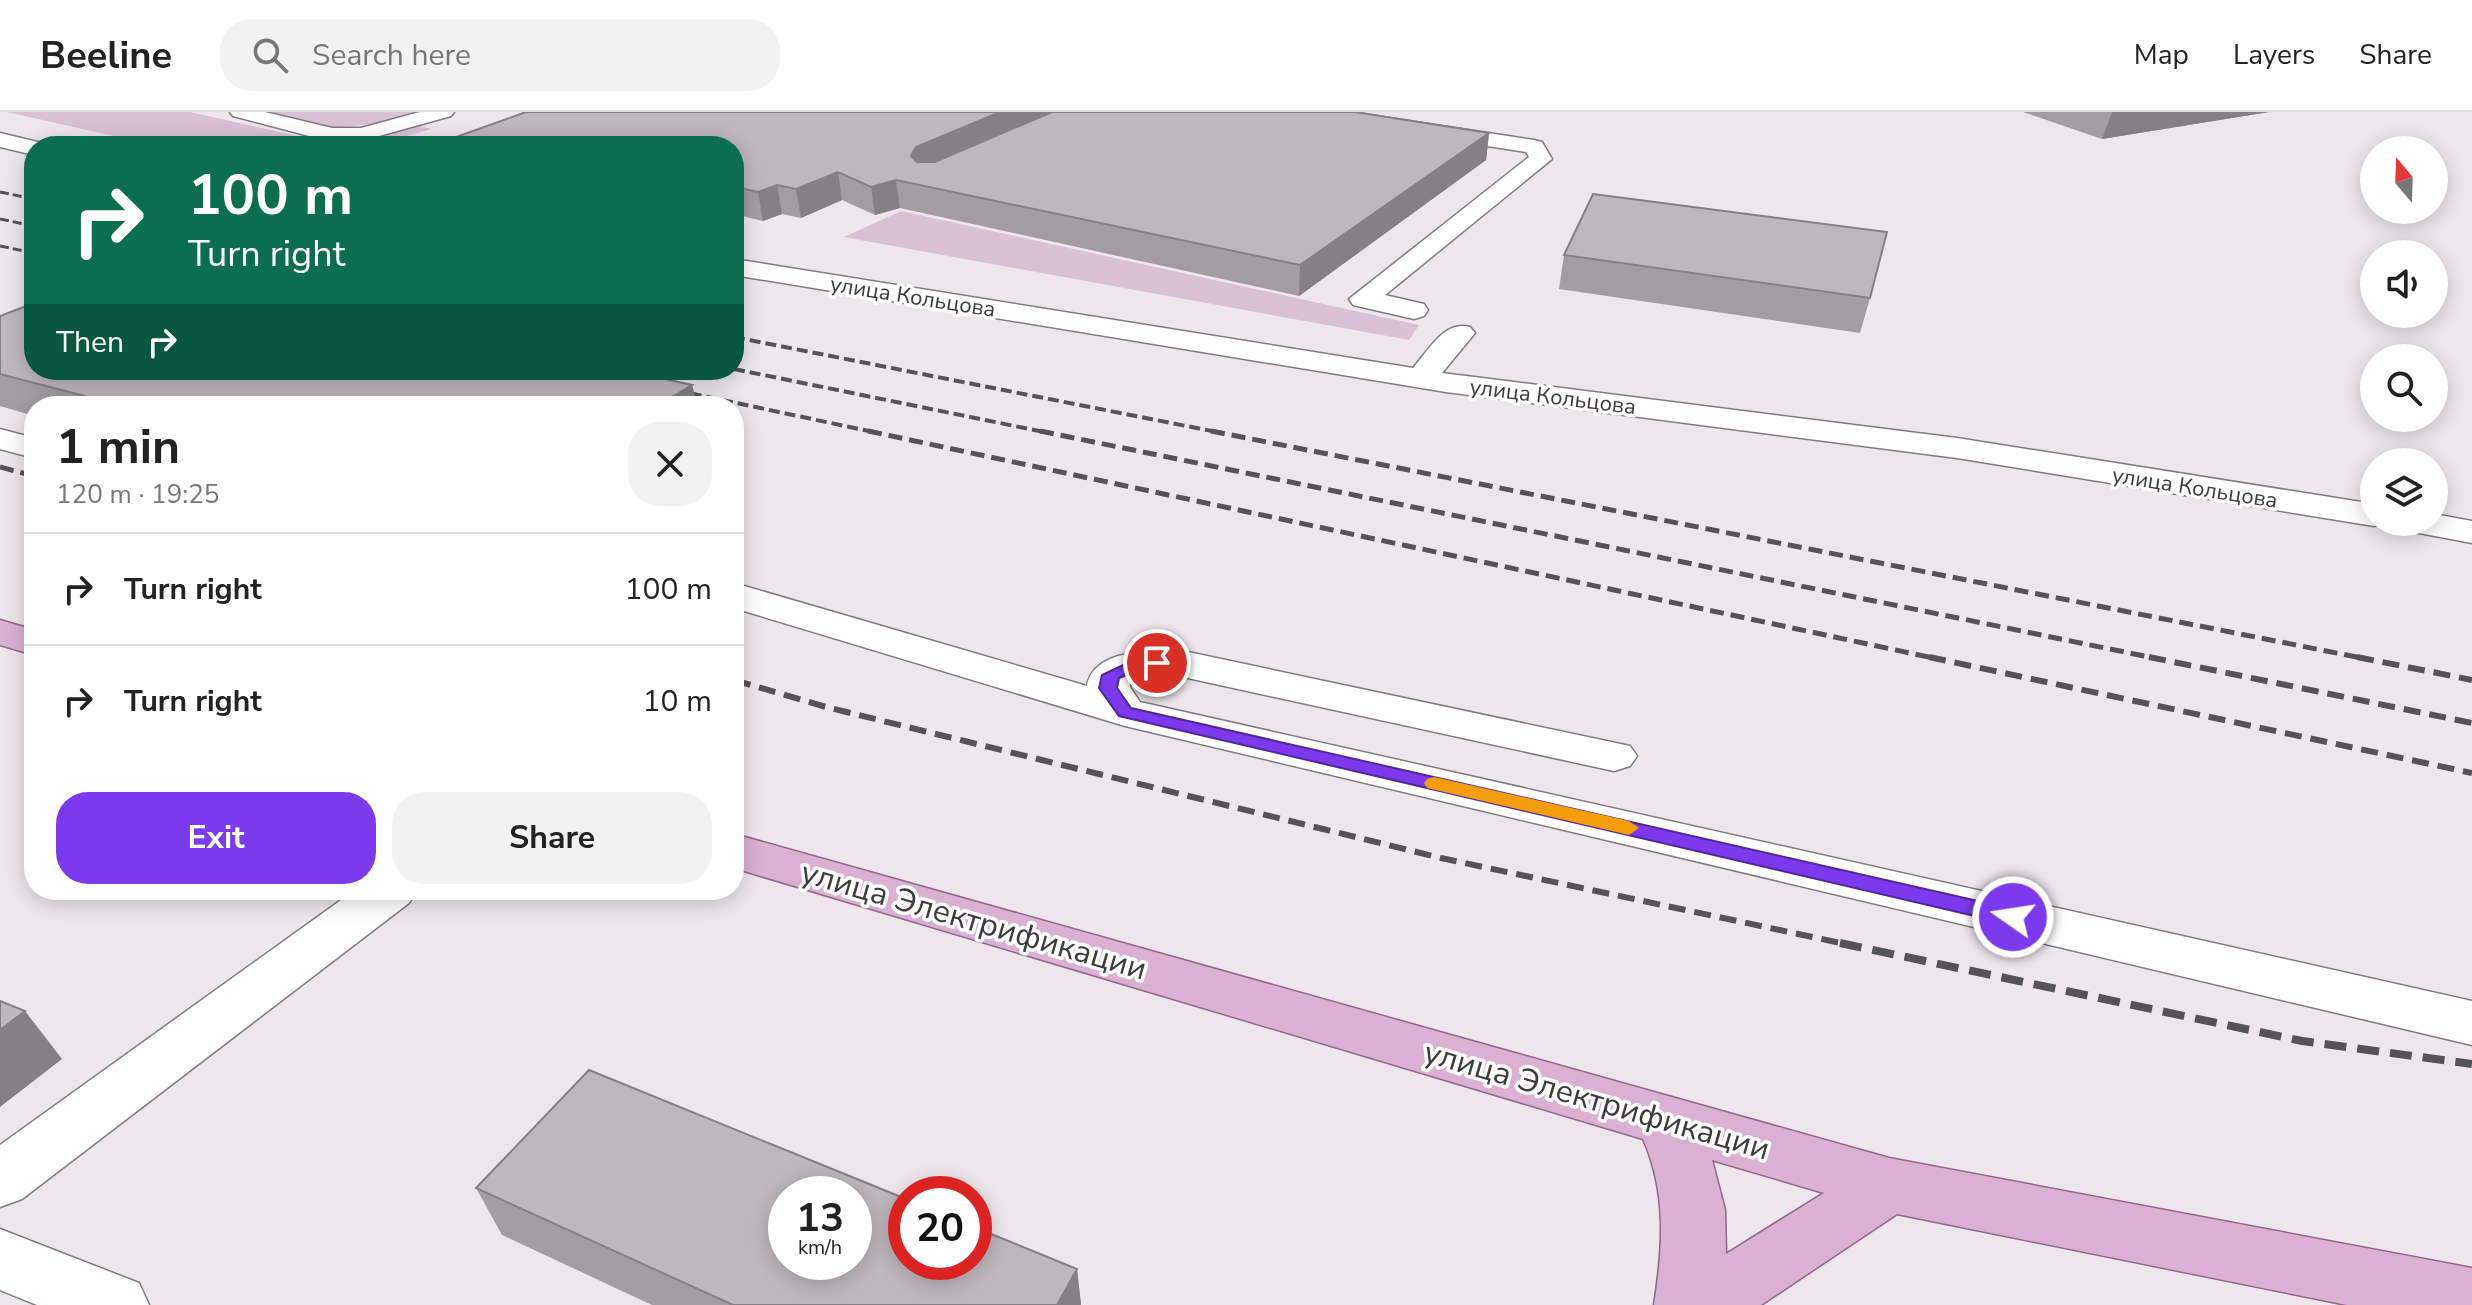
<!DOCTYPE html>
<meta charset="utf-8">
<style>
:root{--surface:#fff;--page:#f2f2f2;--text:#222;--muted:#767676;--line:#e0e0e0;--accent:#7c3aed}
body{margin:0;font-family:"Nunito Sans",sans-serif;background:var(--page);color:var(--text);height:100vh;display:flex;flex-direction:column;font-size:30px;white-space:nowrap}
*{box-sizing:border-box;margin:0}
p{font-size:26px;color:var(--muted)}
.icon{flex:none;width:44px;height:44px;fill:none;stroke:currentColor;stroke-width:2;stroke-linecap:round;stroke-linejoin:round}
.map{position:relative;flex:1;overflow:hidden}
.side{position:absolute;left:24px;top:284px;width:720px;height:504px;display:flex;flex-direction:column;background:var(--surface);border-radius:32px;box-shadow:0 4px 20px #0003}
.side>*{flex:none}
.top-card{position:absolute;left:24px;top:24px;width:720px;height:244px;border-radius:32px;box-shadow:0 4px 20px #0003;background:#0b6e4f;color:#fff;overflow:hidden}
.needle{width:52px;rotate:341deg}
.tools{position:absolute;left:2360px;top:24px;display:grid;gap:16px}
.tools a{display:grid;place-items:center;width:88px;height:88px;border-radius:50%;background:var(--surface);box-shadow:0 4px 20px #0003;font-size:40px}
.speed{position:absolute;left:768px;top:1064px;display:flex;gap:16px;font-size:40px;font-weight:700;text-align:center}
.speed>*{display:grid;place-content:center;width:104px;height:104px;border-radius:50%;background:var(--surface);box-shadow:0 4px 20px #0003;line-height:1}
.speed small{font-size:20px;font-weight:400}
.speed .limit{border:12px solid #d22;background:#fff;color:#111}
.pin{position:absolute;display:grid;place-items:center;width:68px;height:68px;color:#fff;margin:-34px;border:4px solid #fff;border-radius:50%;box-shadow:0 2px 8px #0007}
.me{position:absolute;width:88px;margin:-44px;rotate:283deg;stroke-linejoin:round;filter:drop-shadow(0 0 6px #0008)}
.turn{display:flex;align-items:center;gap:28px;height:168px;padding:0 32px;font-size:36px}
.turn .icon{width:104px;height:104px;stroke-width:2.5}
.turn b{display:block;font-size:56px;line-height:68px}
.then{display:flex;align-items:center;height:76px;padding:0 32px;background:#0003;gap:16px;font-size:30px}
.round{display:grid;place-items:center;flex:none;width:84px;height:84px;border-radius:32px;background:var(--page)}
.headline{display:flex;align-items:center;justify-content:space-between;height:136px;padding:0 32px}
h1{font-size:48px;font-weight:700;line-height:60px}
.primary-button{display:flex;gap:16px;margin-top:auto;padding:16px 32px}
.primary-button a{flex:1;height:92px;border-radius:32px;background:var(--accent);color:#fff;font-size:32px;font-weight:700;line-height:92px;text-align:center}
.primary-button a+a{background:var(--page);color:var(--text)}
ul{padding:0;list-style:none}
li{display:flex;align-items:center;gap:24px;height:112px;padding:0 32px;border-top:2px solid var(--line)}
li div{flex:1}
li b{display:block;font-size:30px}
li em{font-style:normal}
header{display:flex;align-items:center;gap:48px;box-sizing:border-box;height:112px;padding:0 40px;background:var(--surface);border-bottom:2px solid var(--line)}
header strong{font-size:38px}
nav{display:flex;gap:44px;margin-inline-start:auto;font-size:28px}
.search{width:560px;height:72px;background:var(--page);display:flex;align-items:center;gap:20px;box-sizing:border-box;padding:0 28px;border-radius:32px;color:var(--muted);font-size:30px}
.map>svg:first-child{display:block}
.green{fill:#dac0d4}
.lines{fill:none;stroke-linecap:round;stroke-linejoin:round}
.minor-casing{stroke:#807b7f;stroke-width:3}
.major-casing{stroke:#93668b;stroke-width:3}
.minor{fill:#fff;fill-rule:evenodd}
.major{fill:#dab1d3;fill-rule:evenodd}
.rail-far4{stroke:#555355;stroke-width:3;stroke-dasharray:9 4;stroke-linecap:butt}
.rail-far3{stroke:#555355;stroke-width:4;stroke-dasharray:11 5;stroke-linecap:butt}
.rail-far2{stroke:#555355;stroke-width:5;stroke-dasharray:14 7;stroke-linecap:butt}
.rail-far1{stroke:#555355;stroke-width:6;stroke-dasharray:17 9;stroke-linecap:butt}
.rail{stroke:#555355;stroke-width:8;stroke-dasharray:22 11;stroke-linecap:butt}
.wall{fill:#a39da2}
.shaded-wall{fill:#858084}
.building{fill:#beb7bc;stroke:#858084;stroke-width:2;fill-rule:evenodd}
.route{fill:#7c3aed;stroke:#51269a;stroke-width:2}
.slow{fill:#f59e0b}
.labels{text-anchor:middle;stroke-width:7;stroke-linejoin:round;paint-order:stroke}
.far-street-label{font-size:22px;fill:#3d3b3d;stroke:#fff}
.near-street-label{font-size:32px;fill:#3d3b3d;stroke:#fff}
</style>
<header>
<strong>Beeline</strong>
<div class="search"><svg class="icon" aria-label="search" viewBox="0 0 24 24"><circle cx="10" cy="10" r="6"/><path d="M15 15l6 6"/></svg>Search here</div>
<nav><a>Map</a><a>Layers</a><a>Share</a></nav>
</header>
<div class="map">
<svg width="2472" height="1193" viewBox="0 0 2472 1193">
<rect width="100%" height="100%" fill="#ede7ec"/>
<g class="green">
<path d="M7,0H190L306,26L345,31L416,13L431,17L373,34H158Z"/>
<path d="M244,0H416L372,12L332,16Z"/>
<path d="M901,99L1419,213L1409,228L844,125Z"/>
</g>
<g class="lines">
<defs>
<g id="minor">
<path d="M230,0H265L332,16H361L420,0H454L451,4L361,29L332,30L233,4Z"/>
<path d="M1298,0H1349L1534,28L1542,30L1552,47L1385,183L1424,192L1428,198L1424,204L1414,207L1353,193L1349,187L1529,45L1526,40L1308,6Z"/>
<path d="M0,21L42,31L44,34H34V43L0,35Z"/>
<path d="M734,147L1413,256C1429,238 1444,208 1470,215L1475,221L1442,261L1957,326L2374,392V410H2387L2374,414L1957,346L1446,280L734,163Z"/>
<path d="M0,317L34,326V346L0,337Z"/>
<path d="M2434,402L2472,409V431L2403,418L2398,410H2434Z"/>
<path d="M734,471L1087,574C1093,539 1144,539 1174,537L1630,634L1637,644L1630,654L1614,659L1174,563L1146,564L1130,570V575L1140,590L2472,889V933L1125,614L734,496Z"/>
<path d="M355,778H417L409,791L22,1087L0,1095V1033Z"/>
<path d="M0,1117L139,1171L149,1193H37L0,1178Z"/>
</g>
<g id="major">
<path d="M0,508L34,518V543L0,533Z"/>
<path d="M734,722L1889,1046L2472,1156V1193H2347L1897,1102L1761,1193H1654C1663,1136 1667,1081 1643,1027L734,756ZM1712,1048L1824,1081L1726,1142L1725,1098Z"/>
</g>
</defs>
<use href="#minor" class="minor-casing"/>
<use href="#major" class="major-casing"/>
<use href="#minor" class="minor"/>
<use href="#major" class="major"/>
<g class="rail-far4">
<path d="M0,80L34,87"/>
<path d="M0,107L34,114"/>
<path d="M0,134L34,141"/>
</g>
<g class="rail-far3">
<path d="M734,225L1222,321"/>
<path d="M734,257L1049,321"/>
<path d="M675,278L878,321"/>
</g>
<g class="rail-far2">
<path d="M868,319L1938,547"/>
<path d="M1040,319L2159,547"/>
<path d="M1211,319L2367,547"/>
<path d="M0,355L34,364"/>
</g>
<g class="rail-far1">
<path d="M1929,545L2472,661"/>
<path d="M2149,545L2472,611"/>
<path d="M2357,545L2472,568"/>
<path d="M734,568L826,595L1441,746L1850,833"/>
</g>
<path class="rail" d="M1840,831L2302,929L2472,952"/>
</g>
<g class="wall">
<path d="M2023,0H2269L2102,27Z"/>
<path d="M1489,21L1486,48L1299,184L900,96L875,103L842,88L801,106L782,102L763,109L738,103L734,105V34Z"/>
<path d="M1564,143L1870,186L1860,221L1559,177Z"/>
<path d="M0,204L698,294H34V304L0,294Z"/>
<path d="M476,1076L1077,1157L1081,1193H652L502,1123Z"/>
</g>
<g class="shaded-wall">
<path d="M1000,0H1063L920,62L911,44L916,35Z"/>
<path d="M2112,0H2269L2102,27Z"/>
<path d="M1489,21L1486,48L1299,184L1300,153Z"/>
<path d="M838,60L842,88L801,106L796,77Z"/>
<path d="M896,68L900,96L875,103L871,75Z"/>
<path d="M777,73L782,102L763,109L758,80Z"/>
<path d="M734,85L738,103L734,105Z"/>
<path d="M692,273L698,294H657Z"/>
<path d="M25,899L62,947L0,995V918Z"/>
<path d="M1077,1157L1081,1193H1057Z"/>
</g>
<g class="building">
<path d="M526,0H1000L916,35L911,44L917,50H935L1052,0H1355L1489,21L1300,153L896,68L871,75L838,60L796,77L777,73L758,80L734,75V34H431Z"/>
<path d="M1593,82L1887,120L1870,186L1564,143Z"/>
<path d="M34,191V258H624L692,273L657,294H123L0,262V204Z"/>
<path d="M0,889L25,899L0,918Z"/>
<path d="M589,958L906,1087V1150H974V1115L1077,1157L1057,1193H733L476,1076ZM786,1082H854V1150H786Z"/>
</g>
<path class="route" d="M1157,546L1166,551L1163,555L1142,557L1119,566L1117,576L1131,596L2013,797L2020,799L2024,805L2020,810L2013,813L1119,604L1099,576L1102,563L1134,548Z"/>
<path class="slow" d="M1434,665L1629,709L1639,716L1629,723L1427,676L1424,671L1427,667Z"/>
<g class="labels">
<g class="far-street-label">
<text transform="translate(913 184) rotate(9)" y="8">улица Кольцова</text>
<text transform="translate(1553 284) rotate(7)" y="8">улица Кольцова</text>
<text transform="translate(2195 375) rotate(9)" y="8">улица Кольцова</text>
</g>
<g class="near-street-label">
<text transform="translate(974 808) rotate(16)" y="11">улица Электрификации</text>
<text transform="translate(1597 988) rotate(16)" y="11">улица Электрификации</text>
</g>
</g>
</svg>
<div class="tools">
<a><svg class="needle" viewBox="-14 -14 28 28"><path d="M0-13l5 13h-10z" fill="#e53935"/><path d="M0 13l5-13h-10z" fill="#767676"/></svg></a>
<a><svg class="icon" aria-label="sound" viewBox="0 0 24 24"><path d="M4 9h4l5-4v14l-5-4H4zM17 9q2 3 0 6"/></svg></a>
<a><svg class="icon" aria-label="search" viewBox="0 0 24 24"><circle cx="10" cy="10" r="6"/><path d="M15 15l6 6"/></svg></a>
<a><svg class="icon" aria-label="layers" viewBox="0 0 24 24"><path d="M12 4l9 5-9 5-9-5zM3 14l9 5 9-5"/></svg></a>
</div>
<div class="speed"><div>13<small>km/h</small></div><div class="limit">20</div></div>
<div class="pin" style="left:1157px;top:551px;background:#d93025"><svg class="icon" aria-label="arrive" viewBox="0 0 24 24"><path d="M6 21V4h12l-3 4 3 4H6"/></svg></div>
<svg class="me" style="left:2013px;top:805px" viewBox="-20 -20 40 40"><circle r="17" fill="#7c3aed" stroke="#fff" stroke-width="3"/><path d="M0-11L8 9 0 5-8 9z" fill="#fff"/></svg>
<div class="top-card">
<div class="turn"><svg class="icon" aria-label="right" viewBox="0 0 24 24"><path d="M7 20v-9h11M14 6l5 5-5 5"/></svg><div><b>100 m</b>Turn right</div></div>
<div class="then">Then<svg class="icon" aria-label="right" viewBox="0 0 24 24"><path d="M7 20v-9h11M14 6l5 5-5 5"/></svg></div>
</div>
<section class="side">
<div class="headline"><div><h1>1 min</h1><p>120 m · 19:25</p></div><a class="round"><svg class="icon" aria-label="close" viewBox="0 0 24 24"><path d="M6 6l12 12M18 6L6 18"/></svg></a></div>
<ul>
<li><svg class="icon" aria-label="right" viewBox="0 0 24 24"><path d="M7 20v-9h11M14 6l5 5-5 5"/></svg><div><b>Turn right</b></div><em>100 m</em></li>
<li><svg class="icon" aria-label="right" viewBox="0 0 24 24"><path d="M7 20v-9h11M14 6l5 5-5 5"/></svg><div><b>Turn right</b></div><em>10 m</em></li>
</ul>
<div class="primary-button"><a>Exit</a><a>Share</a></div>
</section>
</div>
